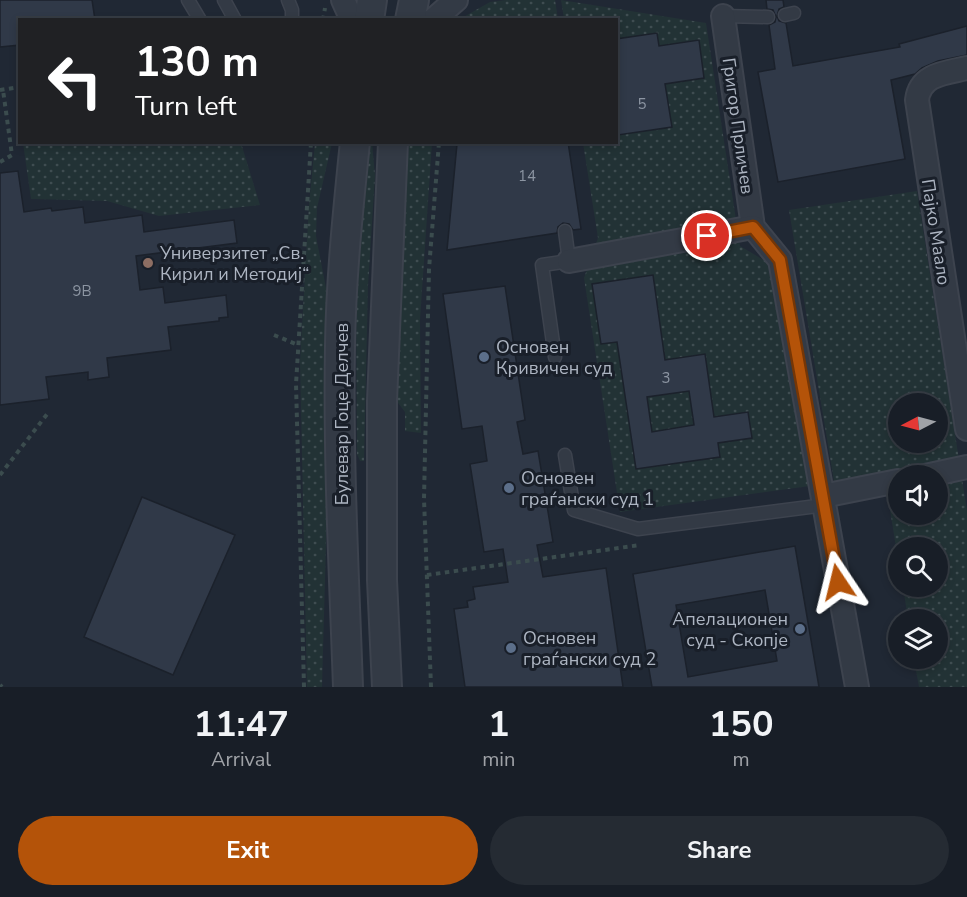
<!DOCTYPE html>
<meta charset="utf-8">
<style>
:root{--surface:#181e27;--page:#252b33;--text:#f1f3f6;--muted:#9fa2a7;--line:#363c44;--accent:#b45309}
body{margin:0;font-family:"Nunito Sans",sans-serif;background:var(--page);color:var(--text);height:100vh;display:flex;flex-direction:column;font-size:22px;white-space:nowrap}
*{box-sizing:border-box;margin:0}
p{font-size:20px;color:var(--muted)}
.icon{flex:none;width:33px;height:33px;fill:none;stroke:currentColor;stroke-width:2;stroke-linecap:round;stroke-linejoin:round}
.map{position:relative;height:687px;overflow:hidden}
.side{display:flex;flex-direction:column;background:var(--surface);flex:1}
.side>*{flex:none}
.hud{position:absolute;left:18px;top:18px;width:600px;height:126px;border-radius:0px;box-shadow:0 3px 9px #0003,0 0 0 2px var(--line);background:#202124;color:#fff;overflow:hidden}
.needle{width:39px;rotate:264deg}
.tools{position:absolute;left:888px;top:393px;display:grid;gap:12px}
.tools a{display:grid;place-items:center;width:60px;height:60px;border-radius:50%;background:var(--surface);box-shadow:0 3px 9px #0003,0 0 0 2px var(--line);font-size:30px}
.pin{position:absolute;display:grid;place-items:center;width:51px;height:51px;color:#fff;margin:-26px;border:3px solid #fff;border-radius:50%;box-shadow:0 2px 6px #0007}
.me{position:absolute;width:66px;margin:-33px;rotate:350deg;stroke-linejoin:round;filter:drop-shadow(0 0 4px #0008)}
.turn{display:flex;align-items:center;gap:21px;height:126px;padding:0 18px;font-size:27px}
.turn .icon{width:78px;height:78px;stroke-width:2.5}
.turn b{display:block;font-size:42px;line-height:51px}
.eta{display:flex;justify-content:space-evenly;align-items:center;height:102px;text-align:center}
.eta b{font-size:36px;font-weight:700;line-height:42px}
.primary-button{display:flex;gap:12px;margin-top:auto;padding:12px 18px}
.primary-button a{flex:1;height:69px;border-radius:36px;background:var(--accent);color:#fff;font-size:24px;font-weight:700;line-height:69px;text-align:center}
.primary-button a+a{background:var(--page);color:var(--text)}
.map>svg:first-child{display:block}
.grass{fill:url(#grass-dots);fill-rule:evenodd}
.building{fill:#303948;stroke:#1b212b;stroke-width:1.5;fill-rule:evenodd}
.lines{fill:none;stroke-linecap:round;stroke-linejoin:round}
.service-casing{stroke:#3d434e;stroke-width:15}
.minor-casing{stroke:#3d434e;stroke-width:26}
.tertiary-casing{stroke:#3d434e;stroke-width:32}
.path{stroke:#3b4c4e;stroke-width:4;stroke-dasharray:4.5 4.5;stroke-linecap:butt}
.service{stroke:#333a45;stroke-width:12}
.minor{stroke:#333a45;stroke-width:22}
.tertiary{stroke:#333a45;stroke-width:28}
.route-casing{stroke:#753606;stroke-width:15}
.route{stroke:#b45309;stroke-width:10}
.education-dot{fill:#8d6e63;stroke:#191f29;stroke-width:2}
.service-dot{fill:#5c6f8a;stroke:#191f29;stroke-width:2}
.labels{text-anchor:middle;stroke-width:6;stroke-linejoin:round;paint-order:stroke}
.number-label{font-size:15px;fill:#8c95a2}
.street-label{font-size:18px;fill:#adb5c2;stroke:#191f29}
.poi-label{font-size:18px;fill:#adb5c2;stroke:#191f29;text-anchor:start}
</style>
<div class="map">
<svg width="967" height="687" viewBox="0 0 967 687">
<defs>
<pattern id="grass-dots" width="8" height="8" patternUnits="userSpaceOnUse" patternTransform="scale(1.5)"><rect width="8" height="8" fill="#223235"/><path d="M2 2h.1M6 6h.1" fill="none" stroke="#3f4d51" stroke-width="1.8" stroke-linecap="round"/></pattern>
</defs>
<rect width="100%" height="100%" fill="#202834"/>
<g class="grass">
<path d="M506,0H555L558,19H460L490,2Z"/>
<path d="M561,0L706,23L740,246L772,265L810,486L620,512L584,278L598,238L583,143L616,142V20L564,19Z"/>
<path d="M372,142L375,176L368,286L364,461H360L357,454L356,288L367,143Z"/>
<path d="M23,143H241L260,205L159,216L107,201L31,199Z"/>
<path d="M315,143H332L317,208L316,236L326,288V544L322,687H307L300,362L309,205Z"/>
<path d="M409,143H432L420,320L421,433L405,431V412L395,399L401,256Z"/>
<path d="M917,191L967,511V687H919L914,659L938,658V620L908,619L903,587L938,586V548H898V560L884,472L834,481L789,210ZM898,404H938V442H898ZM898,476H938V514H898Z"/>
</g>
<g class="building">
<path d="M0,0H92L95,20H20V45L0,47Z"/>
<path d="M766,0H783L784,7L779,9L777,16L779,21L786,23L793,66L900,47L899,44L967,26V55L938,61L922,68L915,74L891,80L905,159L778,182L758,72L775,69L769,25L775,22L776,17L773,10L767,9Z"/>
<path d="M657,33L659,46L699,40L704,78L665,84L672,127L618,135L616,39Z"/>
<path d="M467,142H568L581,229L573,230L569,224L563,223L558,227L557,233L447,250L457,144Z"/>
<path d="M18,171L24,212L51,208L52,211L83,207L85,223L142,215L144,232L234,220L237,243L136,256L140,290L163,287L165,303L226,295L228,317L219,318V321L168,327L171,350L107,358L109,377L88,380V372L46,377L49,399L0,405V173Z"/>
<path d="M653,275L665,360L705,354L714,417L748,412L752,438L718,443L720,457L636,469L617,342L601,344L592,284ZM689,391L694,425L652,432L647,397Z"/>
<path d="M505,286L525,420L517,422L523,454L538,451L553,542L537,545L543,577L606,568L623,687H465L454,609L468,607L467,601L475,599L473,587L508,582L503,549L484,552L470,464L487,461L482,426L462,429L443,294Z"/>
<path d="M142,497L235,535L173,675L84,637Z"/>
<path d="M795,546L819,687H652L633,574ZM765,590L777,661L688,677L676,605Z"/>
</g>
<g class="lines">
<defs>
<g id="service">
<path d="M188,0L200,20"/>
<path d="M224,0L235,20"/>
<path d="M288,0L292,10V20"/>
<path d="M785,15L794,13"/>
<path d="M723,16L768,17"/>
<path d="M555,357L542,265L569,261L565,231"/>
<path d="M565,455L574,510L638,529L825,505"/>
</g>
<g id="minor">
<path d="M343,0L352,20"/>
<path d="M723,16L753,227L780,260L857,687"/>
<path d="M433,20L456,0"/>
<path d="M967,68C945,73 920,74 917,100L967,429"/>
<path d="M569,261L753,227"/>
<path d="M925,476L967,467"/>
<path d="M823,496L898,481"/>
</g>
<g id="tertiary">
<path d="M369,20L372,0"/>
<path d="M410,20L414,0"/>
<path d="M348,687C344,573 338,460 340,346C341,278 348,210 355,142"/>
<path d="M387,687L382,580V401L393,142"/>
</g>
</defs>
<use href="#service" class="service-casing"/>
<use href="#minor" class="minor-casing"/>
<use href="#tertiary" class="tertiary-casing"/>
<g class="path">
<path d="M323,20L325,8"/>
<path d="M0,90L20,87"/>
<path d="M0,162L12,155L3,90"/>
<path d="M274,335L298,345"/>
<path d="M0,475L48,413"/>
<path d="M427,575L640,545"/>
<path d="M0,685L2,687"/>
<path d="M304,687L296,384L311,142"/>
<path d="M431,687L424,499L429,269L439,142"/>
</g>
<use href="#service" class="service"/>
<use href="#minor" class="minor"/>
<use href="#tertiary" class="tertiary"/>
</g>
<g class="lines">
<defs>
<path id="route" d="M707,236L753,227L780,260L838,582"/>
</defs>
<use href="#route" class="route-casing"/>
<use href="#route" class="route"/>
</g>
<circle class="education-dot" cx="148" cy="263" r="6"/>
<g class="service-dot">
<circle cx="484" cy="357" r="6"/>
<circle cx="509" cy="488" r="6"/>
<circle cx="800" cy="629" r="6"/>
<circle cx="511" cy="648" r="6"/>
</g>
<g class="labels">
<g class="number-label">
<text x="642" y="109">5</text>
<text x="527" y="181">14</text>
<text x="82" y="296">9B</text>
<text x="666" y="383">3</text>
</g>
<g class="street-label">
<text transform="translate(738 126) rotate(82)" y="6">Григор Прличев</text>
<text transform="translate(936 232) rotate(81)" y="6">Пајко Маало</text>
<text transform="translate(342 414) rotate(-90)" y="6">Булевар Гоце Делчев</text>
</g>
<g class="poi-label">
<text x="160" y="259">Универзитет „Св.<tspan x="160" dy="21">Кирил и Методиј“</tspan></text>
<text x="496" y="353">Основен<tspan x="496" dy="21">Кривичен суд</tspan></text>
<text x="521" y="484">Основен<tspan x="521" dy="21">граѓански суд 1</tspan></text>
<text x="788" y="625" text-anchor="end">Апелационен<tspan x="788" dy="21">суд - Скопје</tspan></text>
<text x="523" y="644">Основен<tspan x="523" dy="21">граѓански суд 2</tspan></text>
</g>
</g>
</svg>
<div class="tools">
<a><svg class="needle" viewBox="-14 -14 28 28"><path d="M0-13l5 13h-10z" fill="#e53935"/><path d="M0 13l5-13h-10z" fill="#9fa2a7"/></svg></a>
<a><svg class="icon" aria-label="sound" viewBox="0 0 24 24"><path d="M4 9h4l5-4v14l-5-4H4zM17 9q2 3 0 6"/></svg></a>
<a><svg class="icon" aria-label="search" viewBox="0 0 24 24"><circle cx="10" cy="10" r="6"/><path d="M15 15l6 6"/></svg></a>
<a><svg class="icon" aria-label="layers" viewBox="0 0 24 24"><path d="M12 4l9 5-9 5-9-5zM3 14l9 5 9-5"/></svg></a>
</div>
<div class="pin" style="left:707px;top:236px;background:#d93025"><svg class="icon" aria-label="arrive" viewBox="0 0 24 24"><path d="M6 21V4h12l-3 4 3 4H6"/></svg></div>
<svg class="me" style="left:838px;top:582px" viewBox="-20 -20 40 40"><path d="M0-17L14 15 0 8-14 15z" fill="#b45309" stroke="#fff" stroke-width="4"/></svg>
<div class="hud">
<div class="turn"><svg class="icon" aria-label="left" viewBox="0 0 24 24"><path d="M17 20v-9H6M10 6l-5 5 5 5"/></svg><div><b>130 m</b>Turn left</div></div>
</div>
</div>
<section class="side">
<div class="eta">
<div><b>11:47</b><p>Arrival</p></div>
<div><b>1</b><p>min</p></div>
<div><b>150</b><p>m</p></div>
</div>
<div class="primary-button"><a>Exit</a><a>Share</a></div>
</section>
